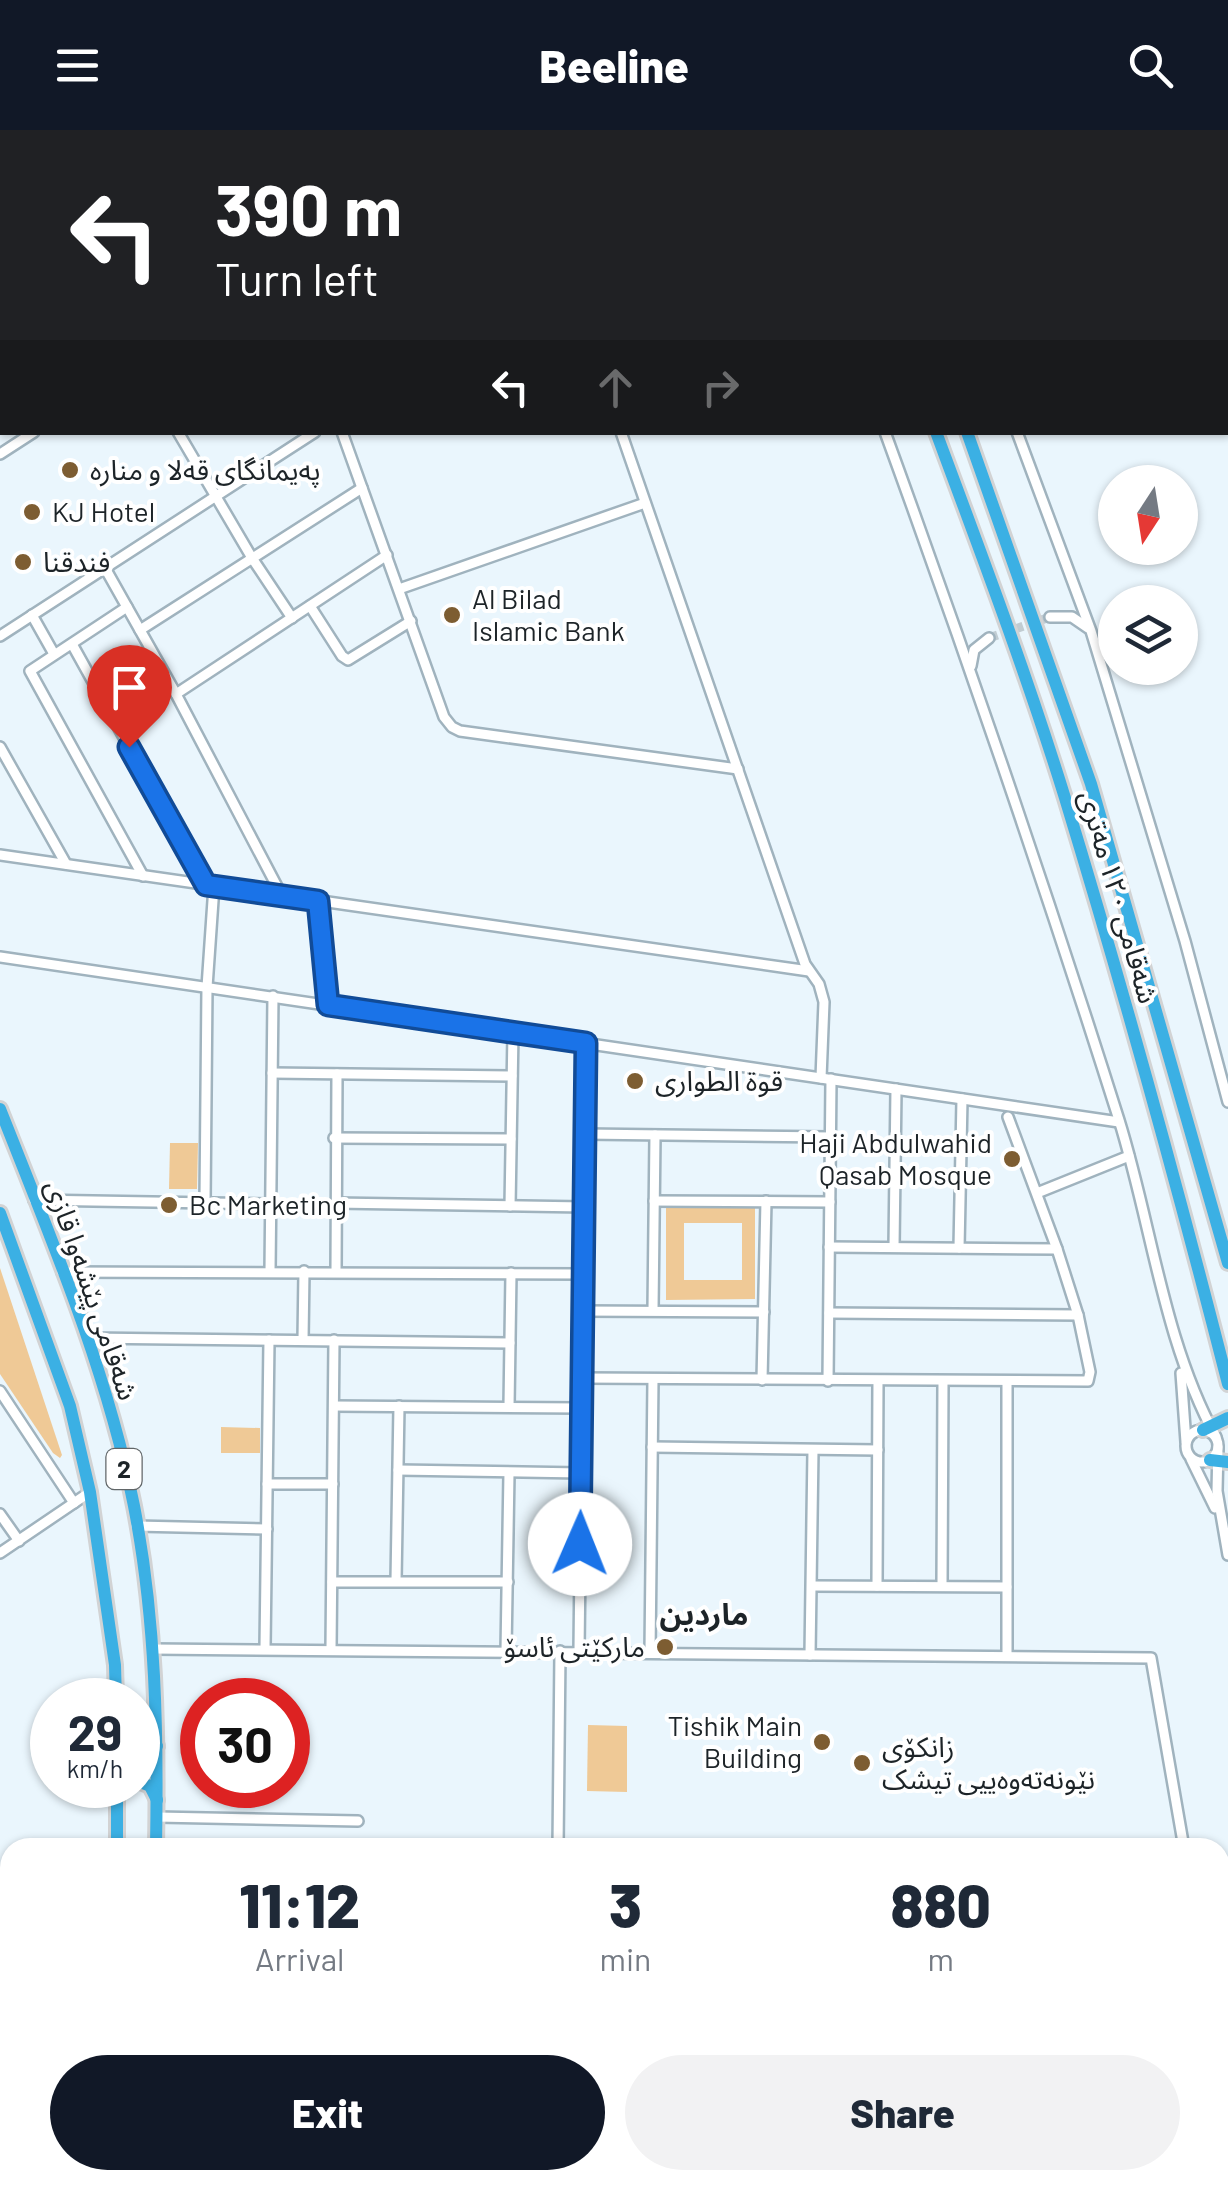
<!DOCTYPE html>
<meta charset="utf-8">
<style>
:root{--surface:#fff;--page:#f2f2f3;--text:#1f2937;--muted:#747a83;--accent:#111827}
body{margin:0;font-family:Barlow,"Noto Sans Arabic",sans-serif;background:var(--page);color:var(--text);height:100vh;display:flex;flex-direction:column;font-size:38px;white-space:nowrap}
*{box-sizing:border-box;margin:0}
p{font-size:32px;color:var(--muted)}
.icon{flex:none;width:55px;height:55px;fill:none;stroke:currentColor;stroke-width:2;stroke-linecap:round;stroke-linejoin:round}
.map{position:relative;flex:1;overflow:hidden}
.details{position:absolute;left:0px;top:1708px;width:1230px;height:352px;display:flex;flex-direction:column;background:var(--surface);border-radius:30px 30px 0 0;box-shadow:0 2px 8px #0004}
.details>*{flex:none}
.hud{position:absolute;left:0px;top:0px;width:1230px;height:305px;box-shadow:0 2px 8px #0004;background:#202124;color:#fff;overflow:hidden}
.needle{width:65px;rotate:192deg}
.tools{position:absolute;left:1098px;top:335px;display:grid;gap:20px}
.tools a{display:grid;place-items:center;width:100px;height:100px;border-radius:50%;background:var(--surface);box-shadow:0 2px 8px #0004;font-size:50px}
.speed{position:absolute;left:30px;top:1548px;display:flex;gap:20px;font-size:50px;font-weight:700;text-align:center}
.speed>*{display:grid;place-content:center;width:130px;height:130px;border-radius:50%;background:var(--surface);box-shadow:0 2px 8px #0004;line-height:1}
.speed small{font-size:25px;font-weight:400}
.speed .limit{border:15px solid #d22;background:#fff;color:#111}
.pin{position:absolute;display:grid;place-items:center;width:85px;height:85px;color:#fff;margin:-102px -42px;border-radius:50% 50% 50% 0;rotate:-45deg;box-shadow:0 0 10px #0007}
.pin .icon{rotate:45deg}
.me{position:absolute;width:110px;margin:-55px;rotate:1deg;stroke-linejoin:round;filter:drop-shadow(0 0 8px #0008)}
.turn{display:flex;align-items:center;gap:35px;height:210px;padding:0 50px;font-size:45px}
.turn .icon{width:130px;height:130px;stroke-width:2.5}
.turn b{display:block;font-size:70px;line-height:85px}
.lanes{display:flex;align-items:center;height:95px;padding:0 50px;background:#0003;justify-content:center;gap:50px;direction:ltr}
.lanes .off{opacity:.35}
.eta{display:flex;justify-content:space-evenly;align-items:center;height:170px;text-align:center}
.eta b{font-size:60px;font-weight:800;line-height:70px}
.button{display:flex;gap:20px;margin-top:auto;padding:20px 50px}
.button a{flex:1;height:115px;border-radius:60px;background:var(--accent);color:#fff;font-size:40px;font-weight:800;line-height:115px;text-align:center}
.button a+a{background:var(--page);color:var(--text)}
header{display:flex;justify-content:space-between;align-items:center;height:130px;padding:0 50px;background:var(--accent);color:#fff;font-size:45px;font-weight:800}
.map>svg:first-child{display:block}
.green{fill:#efc996;fill-rule:evenodd}
.lines{fill:none;stroke-linecap:round;stroke-linejoin:round}
.minor-tunnel{stroke:#c1ccd2;stroke-width:9;stroke-dasharray:9 4.5;stroke-linecap:butt}
.minor-casing{stroke:#a0b3be;stroke-width:14}
.highway-casing{stroke:#d2d3d4;stroke-width:18}
.minor{stroke:#fff;stroke-width:9}
.highway{stroke:#3bb0e4;stroke-width:12}
.route-casing{stroke:#114b97;stroke-width:25}
.route{stroke:#1a73e8;stroke-width:18}
.poi-dot{fill:#7d5d32;stroke:#fff;stroke-width:4}
.labels{text-anchor:middle;stroke-width:8;stroke-linejoin:round;paint-order:stroke}
.shield{fill:#fff;stroke:#616668;stroke-width:2.5}
.shield-label{font-size:25px;font-weight:bold;fill:#1d2428}
.poi-label{font-size:28px;fill:#1d2428;stroke:#fff;text-anchor:start}
.street-label{font-size:28px;fill:#1d2428;stroke:#fff}
.neighbourhood-label{font-size:30px;font-weight:bold;fill:#1d2428;stroke:#fff}
</style>
<header><svg class="icon" aria-label="menu" viewBox="0 0 24 24"><path d="M4 6h16M4 12h16M4 18h16"/></svg>Beeline<svg class="icon" aria-label="search" viewBox="0 0 24 24"><circle cx="10" cy="10" r="6"/><path d="M15 15l6 6"/></svg></header>
<div class="map">
<svg width="1228" height="2059" viewBox="0 0 1228 2059">
<rect width="100%" height="100%" fill="#eaf6fd"/>
<g class="green">
<path d="M170,1013H198L197,1059H169Z"/>
<path d="M666,1078H755V1169L666,1170ZM684,1093H742V1150H684Z"/>
<path d="M0,1138L62,1325L60,1328L53,1323L0,1244Z"/>
<path d="M221,1297L260,1298V1323H221Z"/>
<path d="M588,1595L627,1596V1662L587,1661Z"/>
</g>
<g class="lines">
<path class="minor-tunnel" d="M989,508L1050,487"/>
<defs>
<g id="minor">
<path d="M188,0L191,2"/>
<path d="M761,0L762,2"/>
<path d="M898,0L899,2"/>
<path d="M250,2L252,0"/>
<path d="M448,2L452,0"/>
<path d="M508,2L512,0"/>
<path d="M0,260L2,262"/>
<path d="M0,288L2,286"/>
<path d="M178,302L252,428L292,488"/>
<path d="M342,302L444,587L452,597L460,601L738,639"/>
<path d="M621,302L805,834L819,854L824,872L821,948"/>
<path d="M885,302C968,530 1046,759 1119,990C1152,1096 1163,1210 1216,1307"/>
<path d="M1017,302L1091,501L1185,811L1228,972"/>
<path d="M0,324L34,302"/>
<path d="M105,438L176,564L282,766"/>
<path d="M399,459L645,373"/>
<path d="M310,476L342,526L348,530L411,491"/>
<path d="M127,477L30,541L143,746"/>
<path d="M32,485L54,524"/>
<path d="M1050,487H1072L1088,498"/>
<path d="M140,500L362,358"/>
<path d="M0,506L315,302"/>
<path d="M72,514L206,755"/>
<path d="M971,536L974,520L989,508"/>
<path d="M176,564L387,425"/>
<path d="M0,617L66,734"/>
<path d="M0,725L809,841"/>
<path d="M318,771L328,875"/>
<path d="M0,827L1119,992"/>
<path d="M272,943L512,946"/>
<path d="M585,1004L831,1007"/>
<path d="M334,1008L511,1009"/>
<path d="M1037,1063L1129,1026"/>
<path d="M34,1070L270,1074"/>
<path d="M654,1071L830,1072"/>
<path d="M205,1072L207,857L214,756"/>
<path d="M335,1073L584,1077"/>
<path d="M510,1076L513,902"/>
<path d="M829,1117L1057,1119"/>
<path d="M894,1117L896,959"/>
<path d="M959,1118L962,969"/>
<path d="M270,1141L273,866"/>
<path d="M336,1141L337,944"/>
<path d="M62,1142L583,1144"/>
<path d="M653,1180L655,1005"/>
<path d="M582,1181L764,1182"/>
<path d="M829,1183L1078,1185"/>
<path d="M87,1208L510,1213"/>
<path d="M303,1210L304,1141"/>
<path d="M1181,1243L1186,1312"/>
<path d="M582,1248L1088,1251L1090,1242L1078,1185L1057,1119L1008,987"/>
<path d="M762,1250L766,1071"/>
<path d="M828,1251L831,949"/>
<path d="M0,1261L74,1373"/>
<path d="M334,1276L581,1278"/>
<path d="M509,1276L511,1143"/>
<circle cx="1202" cy="1316" r="16"/>
<path d="M652,1317L878,1320"/>
<path d="M1218,1317L1217,1361L1228,1425"/>
<path d="M1191,1329L1215,1378"/>
<path d="M398,1340L581,1343"/>
<path d="M267,1354H333"/>
<path d="M0,1384L19,1411"/>
<path d="M136,1396L267,1399"/>
<path d="M0,1423L90,1362"/>
<path d="M396,1451L399,1276"/>
<path d="M332,1452H508"/>
<path d="M812,1456L1007,1457"/>
<path d="M877,1456L878,1251"/>
<path d="M942,1456L943,1252"/>
<path d="M265,1518L269,1210"/>
<path d="M153,1519L1151,1528L1184,1718"/>
<path d="M331,1519L334,1210"/>
<path d="M506,1521L509,1343"/>
<path d="M579,1521L586,913"/>
<path d="M650,1523L653,1249"/>
<path d="M810,1525L813,1320"/>
<path d="M1007,1526V1253"/>
<path d="M157,1687L358,1691"/>
<path d="M558,1718L560,1521"/>
<path d="M1220,1846H1228"/>
<path d="M0,1905L10,1904"/>
<path d="M0,1920L10,1918"/>
<path d="M1220,1932L1228,1992"/>
<path d="M664,2059V2050"/>
</g>
<g id="highway">
<path d="M805,0L806,2"/>
<path d="M841,0L842,2"/>
<path d="M936,302C981,423 1027,545 1065,668C1124,862 1178,1058 1228,1254"/>
<path d="M967,302L1091,654L1228,1133"/>
<path d="M0,979C51,1108 107,1240 134,1376C156,1489 158,1603 156,1718"/>
<path d="M0,1083L70,1276L90,1362L115,1535L116,1570"/>
<path d="M1203,1300L1228,1288"/>
<path d="M1210,1330L1228,1332"/>
<path d="M138,1632L149,1629L157,1616"/>
<path d="M138,1651L150,1656L157,1670"/>
<path d="M117,1655V1718"/>
<path d="M85,2059L86,2050"/>
<path d="M117,2059L118,2050"/>
</g>
</defs>
<use href="#minor" class="minor-casing"/>
<use href="#highway" class="highway-casing"/>
<use href="#minor" class="minor"/>
<use href="#highway" class="highway"/>
</g>
<g class="lines">
<defs>
<path id="route" d="M129,617L206,755L318,771L328,875L586,913L580,1414"/>
</defs>
<use href="#route" class="route-casing"/>
<use href="#route" class="route"/>
</g>
<g class="poi-dot">
<circle cx="70" cy="340" r="10"/>
<circle cx="32" cy="382" r="10"/>
<circle cx="23" cy="432" r="10"/>
<circle cx="452" cy="485" r="10"/>
<circle cx="635" cy="951" r="10"/>
<circle cx="1012" cy="1029" r="10"/>
<circle cx="169" cy="1075" r="10"/>
<circle cx="665" cy="1517" r="10"/>
<circle cx="822" cy="1612" r="10"/>
<circle cx="862" cy="1633" r="10"/>
</g>
<g class="labels">
<rect class="shield" x="106.5" y="1319" width="35" height="40" rx="8"/>
<g class="shield-label">
<text x="124" y="1348">2</text>
</g>
<g class="poi-label">
<text x="90" y="350">پەیمانگای قەلا و منارە</text>
<text x="52" y="392">KJ Hotel</text>
<text x="43" y="442">فندقنا</text>
<text x="472" y="479">Al Bilad<tspan x="472" dy="32">Islamic Bank</tspan></text>
<text x="655" y="961">قوة الطواری</text>
<text x="992" y="1023" text-anchor="end">Haji Abdulwahid<tspan x="992" dy="32">Qasab Mosque</tspan></text>
<text x="189" y="1085">Bc Marketing</text>
<text x="645" y="1527" text-anchor="end">مارکێتی ئاسۆ</text>
<text x="802" y="1606" text-anchor="end">Tishik Main<tspan x="802" dy="32">Building</tspan></text>
<text x="882" y="1627">زانکۆی<tspan x="882" dy="32">نێونەتەوەییی تیشک</tspan></text>
</g>
<g class="street-label">
<text transform="translate(1119 767) rotate(74)" y="10">شەقامی ١٢٠ مەتری</text>
<text transform="translate(92 1160) rotate(71)" y="10">شەقامی پێشەوا قازی</text>
</g>
<g class="neighbourhood-label">
<text x="704" y="1495">ماردین</text>
</g>
</g>
</svg>
<div class="tools">
<a><svg class="needle" viewBox="-14 -14 28 28"><path d="M0-13l5 13h-10z" fill="#e53935"/><path d="M0 13l5-13h-10z" fill="#747a83"/></svg></a>
<a><svg class="icon" aria-label="layers" viewBox="0 0 24 24"><path d="M12 4l9 5-9 5-9-5zM3 14l9 5 9-5"/></svg></a>
</div>
<div class="speed"><div>29<small>km/h</small></div><div class="limit">30</div></div>
<div class="pin" style="left:129px;top:617px;background:#d93025"><svg class="icon" aria-label="arrive" viewBox="0 0 24 24"><path d="M6 21V4h12l-3 4 3 4H6"/></svg></div>
<svg class="me" style="left:580px;top:1414px" viewBox="-20 -20 40 40"><circle r="19" fill="#fff"/><path d="M0-13L10 11 0 6-10 11z" fill="#1a73e8"/></svg>
<div class="hud">
<div class="turn"><svg class="icon" aria-label="left" viewBox="0 0 24 24"><path d="M17 20v-9H6M10 6l-5 5 5 5"/></svg><div><b>390 m</b>Turn left</div></div>
<div class="lanes"><svg class="icon" aria-label="left" viewBox="0 0 24 24"><path d="M17 20v-9H6M10 6l-5 5 5 5"/></svg><svg class="icon off" aria-label="ahead" viewBox="0 0 24 24"><path d="M12 20V5M6 11l6-6 6 6"/></svg><svg class="icon off" aria-label="right" viewBox="0 0 24 24"><path d="M7 20v-9h11M14 6l5 5-5 5"/></svg></div>
</div>
<section class="details">
<div class="eta">
<div><b>11:12</b><p>Arrival</p></div>
<div><b>3</b><p>min</p></div>
<div><b>880</b><p>m</p></div>
</div>
<div class="button"><a>Exit</a><a>Share</a></div>
</section>
</div>
